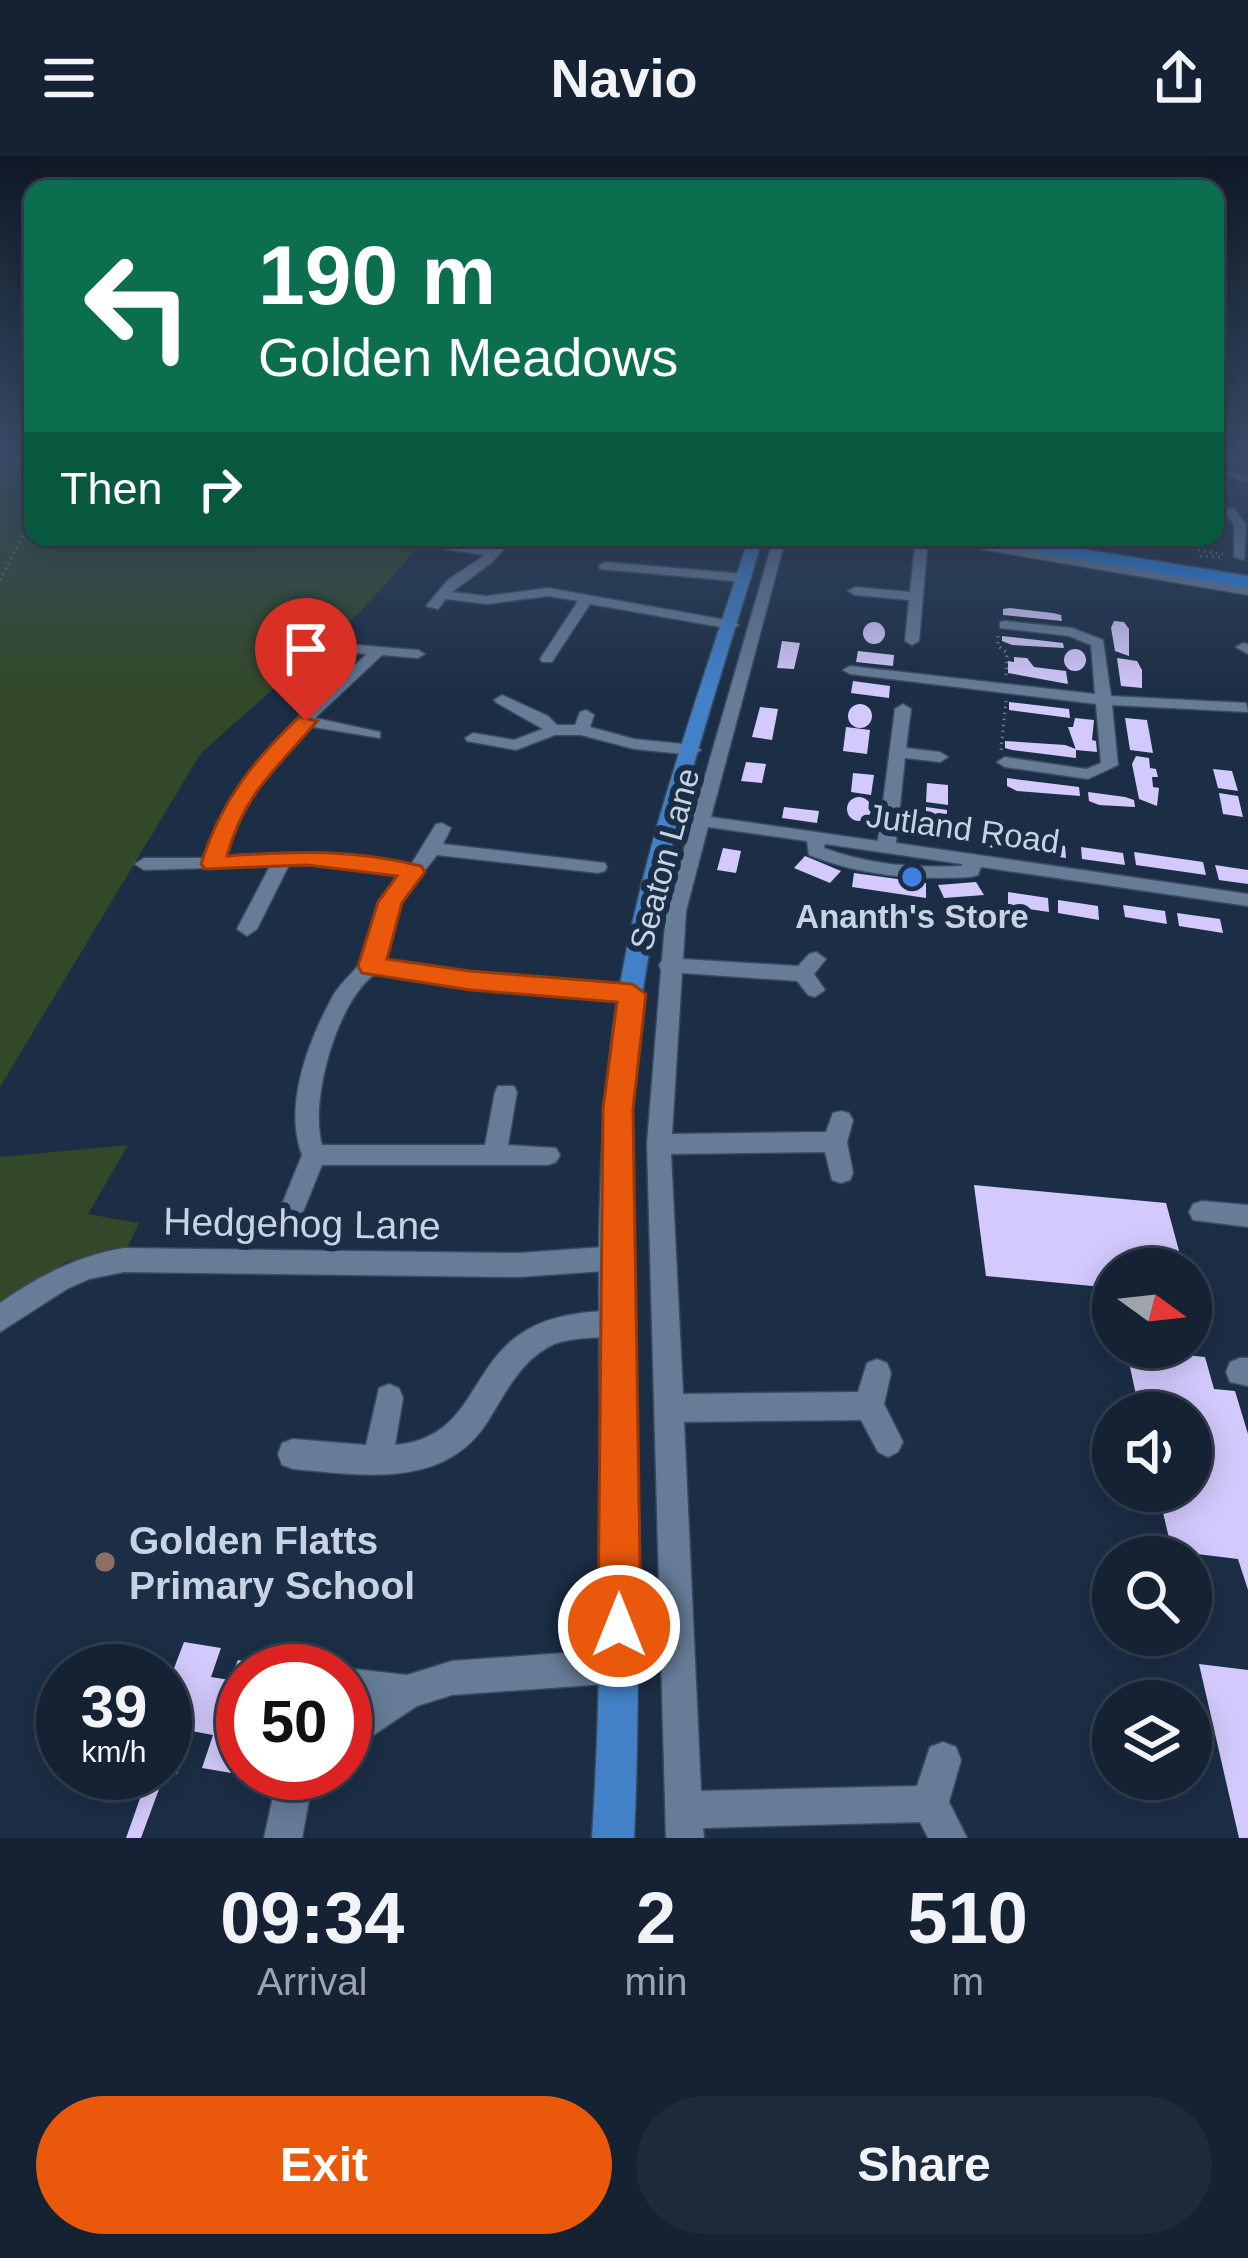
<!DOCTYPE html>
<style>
:root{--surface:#142234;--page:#1d2a3c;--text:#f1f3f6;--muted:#9da4ac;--line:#333f4f;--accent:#ea580c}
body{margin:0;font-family:Helvetica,sans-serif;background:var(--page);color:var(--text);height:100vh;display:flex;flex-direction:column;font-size:45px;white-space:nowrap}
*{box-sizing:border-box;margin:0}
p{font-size:39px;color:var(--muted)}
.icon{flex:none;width:66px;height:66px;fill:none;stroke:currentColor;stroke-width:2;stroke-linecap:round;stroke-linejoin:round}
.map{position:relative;height:1682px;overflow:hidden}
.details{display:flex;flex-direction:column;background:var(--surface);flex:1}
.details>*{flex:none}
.guide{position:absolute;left:24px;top:24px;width:1200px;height:366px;border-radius:24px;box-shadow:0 6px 30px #0003,0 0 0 3px var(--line);background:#0b6e4f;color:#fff;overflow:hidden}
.needle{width:78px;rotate:105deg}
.controls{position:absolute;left:1092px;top:1092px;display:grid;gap:24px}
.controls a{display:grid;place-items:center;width:120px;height:120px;border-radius:50%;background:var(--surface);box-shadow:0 6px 30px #0003,0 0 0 3px var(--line);font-size:60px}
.speed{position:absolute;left:36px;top:1488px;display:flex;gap:24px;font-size:60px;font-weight:700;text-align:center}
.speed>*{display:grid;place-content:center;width:156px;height:156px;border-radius:50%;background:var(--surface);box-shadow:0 6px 30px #0003,0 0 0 3px var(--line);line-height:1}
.speed small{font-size:30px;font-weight:400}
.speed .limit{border:18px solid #d22;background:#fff;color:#111}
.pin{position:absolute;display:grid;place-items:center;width:102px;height:102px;color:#fff;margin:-123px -51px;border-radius:50% 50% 50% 0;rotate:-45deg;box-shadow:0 0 12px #0007}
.pin .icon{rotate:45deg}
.me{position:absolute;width:132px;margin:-66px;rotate:0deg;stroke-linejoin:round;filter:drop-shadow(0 0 9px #0008)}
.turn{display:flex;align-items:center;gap:42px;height:252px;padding:0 36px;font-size:54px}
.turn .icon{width:156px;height:156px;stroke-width:2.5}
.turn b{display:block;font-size:84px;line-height:102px}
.then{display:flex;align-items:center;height:114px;padding:0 36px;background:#0003;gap:24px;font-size:45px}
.eta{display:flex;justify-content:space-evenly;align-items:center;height:204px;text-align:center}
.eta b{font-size:72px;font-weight:700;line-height:84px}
.cta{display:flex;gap:24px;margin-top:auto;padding:24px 36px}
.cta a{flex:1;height:138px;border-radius:72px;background:var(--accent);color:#fff;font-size:48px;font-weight:700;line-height:138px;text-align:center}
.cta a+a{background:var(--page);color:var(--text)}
header{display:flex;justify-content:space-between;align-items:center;height:156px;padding:0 36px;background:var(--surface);font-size:54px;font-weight:700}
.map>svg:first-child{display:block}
.green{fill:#324828}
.building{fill:#d3c9fc}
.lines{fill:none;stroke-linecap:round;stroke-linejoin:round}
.minor-casing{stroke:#3b4a5e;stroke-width:3}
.major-casing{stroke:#3b4a5e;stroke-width:3}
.highway-casing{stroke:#3b4a5e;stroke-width:3}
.path{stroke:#707f92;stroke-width:3;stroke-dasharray:1.5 4.5;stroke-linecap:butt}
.minor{fill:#667c97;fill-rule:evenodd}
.major{fill:#4281c8;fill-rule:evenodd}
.highway{fill:#2a85e9;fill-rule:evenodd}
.route{fill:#ea580c;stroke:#983908;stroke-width:3}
.shop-dot{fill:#3f7fe0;stroke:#1b2e45;stroke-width:4.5}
.education-dot{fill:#8d6e63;stroke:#1b2e45;stroke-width:4.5}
.labels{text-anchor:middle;stroke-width:12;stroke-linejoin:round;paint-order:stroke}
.street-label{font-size:33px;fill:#c7d3e2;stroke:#1b2e45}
.poi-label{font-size:33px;font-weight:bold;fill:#c7d3e2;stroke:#1b2e45}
.near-street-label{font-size:39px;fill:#c7d3e2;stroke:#1b2e45}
.near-poi-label{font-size:39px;font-weight:bold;fill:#c7d3e2;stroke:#1b2e45;text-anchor:start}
</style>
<header><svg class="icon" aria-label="menu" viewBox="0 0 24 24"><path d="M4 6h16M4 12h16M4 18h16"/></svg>Navio<svg class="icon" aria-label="share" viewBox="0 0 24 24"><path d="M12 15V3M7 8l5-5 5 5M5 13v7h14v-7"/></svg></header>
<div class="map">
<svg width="1248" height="1682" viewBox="0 0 1248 1682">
<rect width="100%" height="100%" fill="#1b2e45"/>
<g class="green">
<path d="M11,301H33V381H428L360,456L201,597L0,931V325Z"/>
<path d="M128,989L88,1058L139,1067L127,1092L66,1106L0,1149V1001Z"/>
</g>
<g class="building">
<path d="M1010,452L1053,457L1061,459L1062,465L1003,459V453Z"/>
<path d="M1114,465L1124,466L1129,473V500L1115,495L1111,472Z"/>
<circle cx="874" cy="477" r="11"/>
<path d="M1002,480L1063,487L1064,492L1012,489L1002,485Z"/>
<path d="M782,485L800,487L794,513L777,512Z"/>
<circle cx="1075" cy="504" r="11"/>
<path d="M858,495L894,499L893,510L856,506Z"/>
<path d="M1014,501L1027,502L1034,511L1066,515L1068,528L1008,517V505L1014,506Z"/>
<path d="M1117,502L1137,505L1142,514V532L1121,530Z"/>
<path d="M853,525L890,530L889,542L851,537Z"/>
<path d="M1009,546L1069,553L1070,562L1009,554Z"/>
<circle cx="860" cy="560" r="12"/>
<path d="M760,551L778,553L772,584L752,581Z"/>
<path d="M1075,562L1094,564L1092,584L1096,585L1097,596L1076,594L1068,571H1073Z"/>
<path d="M1125,562L1147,564L1153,597L1130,594Z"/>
<path d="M846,571L870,574L867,598L843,595Z"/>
<path d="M1005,585L1065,589L1076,593V602L1012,594L1005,592Z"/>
<path d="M1136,600L1149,602L1150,612L1156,613L1158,621H1152L1153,631L1159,632L1157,650L1139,643L1132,608Z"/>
<path d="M746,606L766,608L762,627L741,625Z"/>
<path d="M1213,613L1232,615L1238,635L1218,632Z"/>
<path d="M853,617L874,619L871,639L851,636Z"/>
<path d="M1007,622L1079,631L1080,640L1017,635L1007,630Z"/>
<path d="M927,627L948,629V649L926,646Z"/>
<path d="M1088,636L1125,641L1134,644L1135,651L1099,649L1089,645Z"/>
<path d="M1219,637L1238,640L1243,661L1223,658Z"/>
<circle cx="859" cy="653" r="12"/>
<path d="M784,651L819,655L817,667L782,662Z"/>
<path d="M926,651L947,654V675L926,672Z"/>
<path d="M980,677L1018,683V695L980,690Z"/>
<path d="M1027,684L1065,690L1066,702L1027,696Z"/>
<path d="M1081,691L1123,697L1125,709L1082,703Z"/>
<path d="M723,692L741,695L736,717L717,714Z"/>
<path d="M1134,696L1203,706L1206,719L1136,709Z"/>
<path d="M805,700L841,715L830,727L794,712Z"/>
<path d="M1215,709L1248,714V728L1219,724Z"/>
<path d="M854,717L926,727V742L852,731Z"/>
<path d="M976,726L984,739L944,742L938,729Z"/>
<path d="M1008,736L1048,742L1049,756L1008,750Z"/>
<path d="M1058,744L1098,750L1099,764L1058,757Z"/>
<path d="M1123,749L1165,755L1167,768L1125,761Z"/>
<path d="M1177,757L1220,763L1223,777L1179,770Z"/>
<path d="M974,1029L1166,1047L1184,1113H1113V1132L986,1120Z"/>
<path d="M1126,1193L1205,1201L1214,1233L1235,1235L1248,1278V1434L1238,1403L1172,1395L1158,1335H1191V1257H1140Z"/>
<path d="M184,1486L221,1492L211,1521L230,1524L238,1504L275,1510L274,1515H243V1619L202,1612L213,1579L191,1575L177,1618L165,1615V1536Z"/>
<path d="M1199,1508L1248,1514V1682H1239Z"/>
<path d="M149,1617H165L141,1682H126Z"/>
</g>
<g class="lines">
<defs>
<g id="minor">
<path d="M1215,312L1248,320V326L1215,318Z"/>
<path d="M1225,352H1233L1246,368L1244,404L1234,401V368L1223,354Z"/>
<path d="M502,381H515L491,407L452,436L487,440L548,432L732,465L739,469L732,473L590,448L552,506H542L540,503L578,445L548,440L487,448L446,443L438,453L426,450L448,424L485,399L437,392V386L491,392Z"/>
<path d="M774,381H786L711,661L878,685L895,553L903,548L911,553L906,592L940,596L948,601L940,606L905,602L896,687L1248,738V750L981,711L978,719L971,721C915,724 861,720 809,699L807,685L708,671L686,755L683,803L798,810L809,798L816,796L826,803L814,818L825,834L815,841L808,839L797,825L682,817L672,978L826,976L833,957L841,955L849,957L853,964L847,986L853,1017L850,1024L841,1027L832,1024L825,996L671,998L683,1238L858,1236L867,1207L877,1203L887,1207L891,1217L884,1248L903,1286L898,1296L888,1301L878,1296L861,1264L684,1266L701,1635L917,1630L930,1591L943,1586L956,1591L961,1604L949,1646L967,1682H928L920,1666L703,1672L704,1682H666L647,988L661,814L659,809L662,804L666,755L691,668L664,664L661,660L670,655L694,658ZM825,688L962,708V710C915,712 869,709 824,692Z"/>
<path d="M916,381H951L1248,431V439L928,384L919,485L912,489L905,485L909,444L855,439L848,435L855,431L910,436Z"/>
<path d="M605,406L745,418L752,422L745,426L600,413L599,410Z"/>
<path d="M1005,465L1072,472L1103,484L1111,540L1246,547L1248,556L1112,549L1118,609L1088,623L1005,611L997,606L1005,601L1086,613L1101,607L1096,548L850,518L843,514L850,510L1095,538L1091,489L1069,480L1000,472V466Z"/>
<path d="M333,487L418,494L425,498L418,502L382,499L315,562L380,576V582L307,570C269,609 238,647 224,701C287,696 348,695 410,710L436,668L442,667L451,672L443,688L605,707L607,711L605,715L598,717L437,699L399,747L383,805L470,818L632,830L642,838L632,846L470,832L375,818C337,845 309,945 322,989H485L495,936L498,930H514L517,936L508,989L556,992L560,999L556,1006L548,1009H322L303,1056L294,1059L285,1056L282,1048L302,999C283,949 309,883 334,838C342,825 357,813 363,803C372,787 373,766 379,749C384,738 394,729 401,719L338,710L289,709L257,773L247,780L237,773L270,710L144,714L135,708L144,702H205C230,614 302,558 367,498L328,494L326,491Z"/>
<path d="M1243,487L1248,488V498L1236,491Z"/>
<path d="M502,539L548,560L557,569H575L580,556L586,554L594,559L590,571L634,583L693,589L701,594L693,599L634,593L581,579H555L516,594L467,585L465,582L473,577L514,584L543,573L497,547L494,544Z"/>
<path d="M1202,1045L1248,1049V1071L1193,1064L1189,1056L1193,1048Z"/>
<path d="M618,1090L627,1094L631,1102L627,1110L618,1114L519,1121L124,1116L89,1123L67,1133L0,1176V1147C38,1120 77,1100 124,1092L519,1097Z"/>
<path d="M617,1154L627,1158L631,1167L627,1176C601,1186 570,1177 545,1193C519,1209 504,1239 488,1265C445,1334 362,1319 293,1313L282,1309L278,1298L282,1287L293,1283L366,1289L379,1232L389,1228L399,1232L403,1242L395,1289C474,1282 468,1209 525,1175C553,1158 585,1156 617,1154Z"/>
<path d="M1240,1202H1248V1230L1230,1226L1226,1216L1230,1206Z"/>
<path d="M620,1493L632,1498L637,1510L632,1522L620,1527L452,1539L417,1550L345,1598V1559L361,1548L345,1546V1515H338L345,1512L407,1519L452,1505Z"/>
<path d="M278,1617H314L302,1682H264Z"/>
</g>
<path id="major" d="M749,381H763C714,545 654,711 637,883C623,1018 630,1156 634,1291C638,1422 640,1552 634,1682H592C601,1545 601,1409 600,1272C599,1142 595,1010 612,881C634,710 697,545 749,381Z"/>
<path id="highway" d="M967,381H1008L1248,420V432L976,386Z"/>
</defs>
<use href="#minor" class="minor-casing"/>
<use href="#major" class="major-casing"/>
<use href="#highway" class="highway-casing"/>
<g class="path">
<path d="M1115,381L1223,398"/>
<path d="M1200,400L1220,401"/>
<path d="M0,424L33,359"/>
<path d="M998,480V490L1007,497L1006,520"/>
<path d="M1001,594L1006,545"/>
</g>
<use href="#minor" class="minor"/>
<use href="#major" class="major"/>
<use href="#highway" class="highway"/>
</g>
<linearGradient id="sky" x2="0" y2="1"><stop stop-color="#0f1926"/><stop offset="0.56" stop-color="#394c68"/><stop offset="1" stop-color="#394c68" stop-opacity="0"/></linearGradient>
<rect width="1248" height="537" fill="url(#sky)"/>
<path class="route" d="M299,561L317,565C277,613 245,635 227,700C294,695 356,693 421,710L425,716L402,747L387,803L470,815L632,828L646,838L633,953L641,1470L634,1485L619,1491L604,1485L598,1470L603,953L617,846L470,834L362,817L358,810L378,746L397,720L307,709L205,713L201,708C220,646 253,605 299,561Z"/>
<circle class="shop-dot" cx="912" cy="721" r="12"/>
<circle class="education-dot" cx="105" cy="1406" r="12"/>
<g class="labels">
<g class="street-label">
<text transform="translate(963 672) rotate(8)" y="12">Jutland Road</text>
<text transform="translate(664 703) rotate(-75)" y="12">Seaton Lane</text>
</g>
<g class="poi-label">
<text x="912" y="772">Ananth's Store</text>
</g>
<g class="near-street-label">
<text transform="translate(302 1067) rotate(1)" y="14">Hedgehog Lane</text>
</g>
<g class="near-poi-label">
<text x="129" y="1398">Golden Flatts<tspan x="129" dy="45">Primary School</tspan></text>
</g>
</g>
</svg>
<div class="controls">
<a><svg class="needle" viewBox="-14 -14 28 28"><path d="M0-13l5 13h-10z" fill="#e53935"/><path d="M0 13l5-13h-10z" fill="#9da4ac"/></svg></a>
<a><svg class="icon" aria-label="sound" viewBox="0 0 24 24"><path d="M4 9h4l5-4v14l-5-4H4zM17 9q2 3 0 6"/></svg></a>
<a><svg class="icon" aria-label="search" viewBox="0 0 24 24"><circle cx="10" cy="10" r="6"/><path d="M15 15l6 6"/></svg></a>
<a><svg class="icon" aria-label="layers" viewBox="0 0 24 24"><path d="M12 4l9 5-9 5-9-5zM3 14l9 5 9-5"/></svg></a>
</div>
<div class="speed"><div>39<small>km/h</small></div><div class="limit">50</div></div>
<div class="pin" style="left:306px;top:565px;background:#d93025"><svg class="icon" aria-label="arrive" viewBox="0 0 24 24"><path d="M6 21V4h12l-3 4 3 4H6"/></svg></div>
<svg class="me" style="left:619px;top:1470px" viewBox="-20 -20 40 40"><circle r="17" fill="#ea580c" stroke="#fff" stroke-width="3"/><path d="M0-11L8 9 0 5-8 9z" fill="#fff"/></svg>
<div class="guide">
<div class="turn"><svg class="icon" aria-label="left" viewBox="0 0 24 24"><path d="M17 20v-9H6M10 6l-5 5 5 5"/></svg><div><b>190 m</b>Golden Meadows</div></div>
<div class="then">Then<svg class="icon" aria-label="right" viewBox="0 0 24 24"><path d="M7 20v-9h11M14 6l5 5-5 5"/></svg></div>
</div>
</div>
<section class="details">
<div class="eta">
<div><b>09:34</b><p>Arrival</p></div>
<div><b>2</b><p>min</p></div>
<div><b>510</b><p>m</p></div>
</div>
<div class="cta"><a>Exit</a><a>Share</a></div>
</section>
